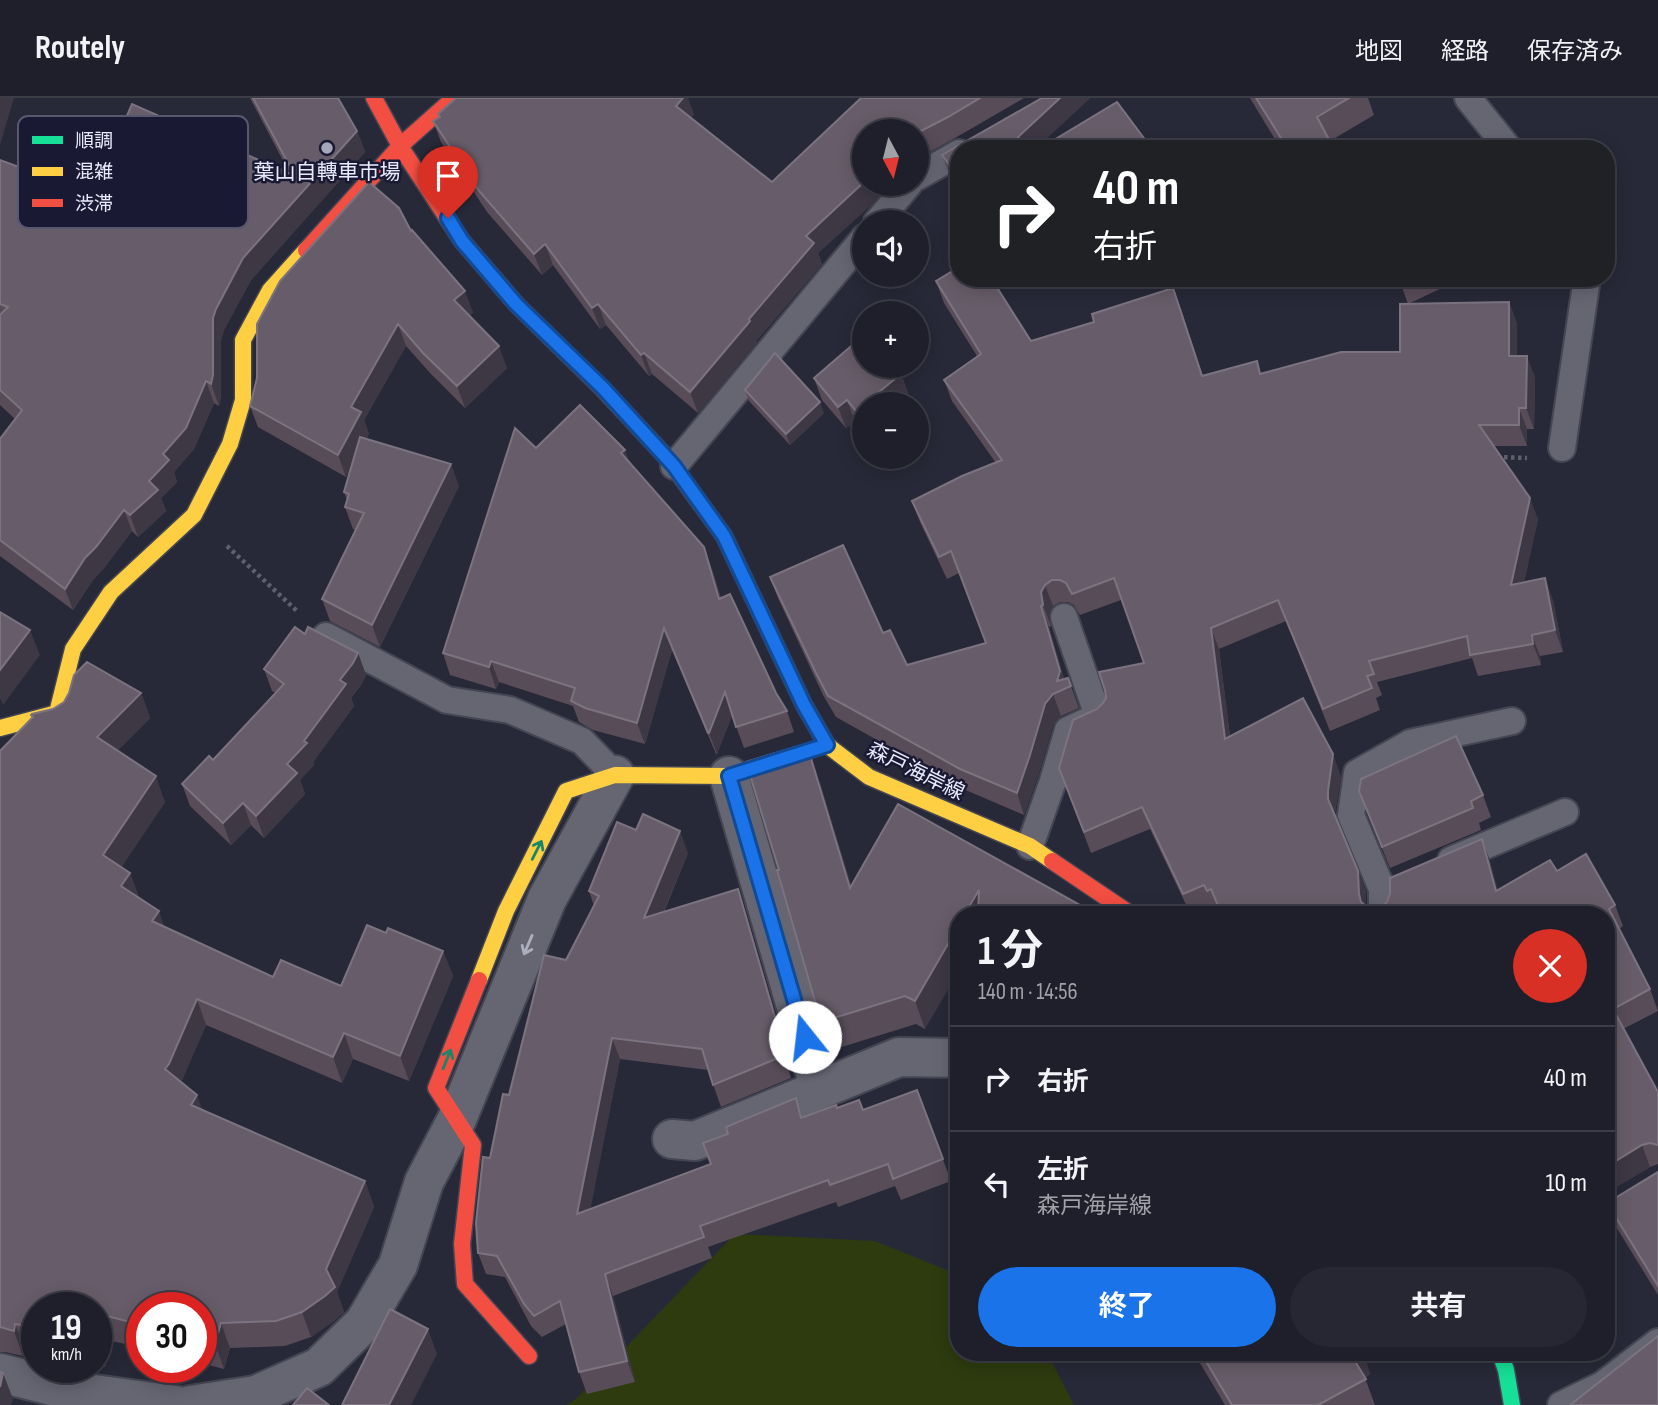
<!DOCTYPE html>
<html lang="ja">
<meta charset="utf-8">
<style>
:root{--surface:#1e1f2a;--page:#262732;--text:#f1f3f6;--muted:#a1a2a8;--line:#3c3d47;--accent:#1a73e8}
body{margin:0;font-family:"Sofia Sans Condensed","Noto Sans JP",sans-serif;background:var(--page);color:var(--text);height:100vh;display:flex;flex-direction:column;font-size:26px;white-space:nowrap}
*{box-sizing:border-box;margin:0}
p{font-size:23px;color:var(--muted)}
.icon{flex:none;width:38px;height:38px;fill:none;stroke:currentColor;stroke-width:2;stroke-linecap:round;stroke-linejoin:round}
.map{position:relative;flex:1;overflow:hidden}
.side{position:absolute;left:950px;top:808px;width:665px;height:455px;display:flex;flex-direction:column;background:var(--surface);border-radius:28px;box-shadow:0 4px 18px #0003,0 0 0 2px var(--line)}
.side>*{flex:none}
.guide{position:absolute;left:950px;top:42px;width:665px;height:147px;border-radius:28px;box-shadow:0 4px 18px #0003,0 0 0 2px var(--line);background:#202124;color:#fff;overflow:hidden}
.needle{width:46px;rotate:173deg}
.buttons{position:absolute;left:852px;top:21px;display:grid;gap:14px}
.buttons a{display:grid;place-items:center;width:77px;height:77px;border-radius:50%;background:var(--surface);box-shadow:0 4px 18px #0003,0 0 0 2px var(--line);font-size:35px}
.speed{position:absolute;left:21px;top:1194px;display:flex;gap:14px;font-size:35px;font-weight:700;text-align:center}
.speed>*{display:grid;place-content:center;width:91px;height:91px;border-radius:50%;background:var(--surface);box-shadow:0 4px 18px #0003,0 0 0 2px var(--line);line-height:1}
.speed small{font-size:18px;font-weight:400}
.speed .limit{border:10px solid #d22;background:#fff;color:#111}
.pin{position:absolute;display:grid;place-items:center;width:60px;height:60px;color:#fff;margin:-72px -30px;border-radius:50% 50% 50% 0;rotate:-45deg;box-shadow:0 0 7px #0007}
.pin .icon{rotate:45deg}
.me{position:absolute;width:77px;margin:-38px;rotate:344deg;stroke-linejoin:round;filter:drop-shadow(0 0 5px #0008)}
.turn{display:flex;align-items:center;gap:24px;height:147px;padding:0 28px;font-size:32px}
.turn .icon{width:91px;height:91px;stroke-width:2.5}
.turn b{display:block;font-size:49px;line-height:60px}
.round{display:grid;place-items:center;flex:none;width:74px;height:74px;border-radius:37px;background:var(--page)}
.head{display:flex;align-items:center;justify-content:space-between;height:119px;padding:0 28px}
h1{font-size:42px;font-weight:700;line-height:52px}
.action{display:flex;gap:14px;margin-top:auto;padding:14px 28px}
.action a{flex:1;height:80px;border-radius:42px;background:var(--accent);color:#fff;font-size:28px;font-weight:700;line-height:80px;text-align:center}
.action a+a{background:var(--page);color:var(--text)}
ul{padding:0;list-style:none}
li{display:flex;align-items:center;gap:21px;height:105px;padding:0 28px;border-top:2px solid var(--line)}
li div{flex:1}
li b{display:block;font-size:26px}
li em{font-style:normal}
header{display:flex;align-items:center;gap:42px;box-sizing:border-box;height:98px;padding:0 35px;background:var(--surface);border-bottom:2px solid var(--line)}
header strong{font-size:33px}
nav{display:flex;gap:38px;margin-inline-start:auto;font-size:24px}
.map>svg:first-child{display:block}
.green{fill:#2d3b0f}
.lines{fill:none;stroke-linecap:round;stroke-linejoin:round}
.lane-casing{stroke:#454653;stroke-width:30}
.street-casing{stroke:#454653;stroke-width:42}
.fast-casing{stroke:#454653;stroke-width:19}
.slow-casing{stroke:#454653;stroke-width:19}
.jam-casing{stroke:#454653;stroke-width:19}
.path{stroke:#5f606b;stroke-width:4.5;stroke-dasharray:3.5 3.5;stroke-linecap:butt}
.lane{stroke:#656672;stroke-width:26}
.street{stroke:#656672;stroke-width:38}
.fast{stroke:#16e098;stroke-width:16}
.slow{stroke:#ffcf43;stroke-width:16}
.jam{stroke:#f24e42;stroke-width:16}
.wall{fill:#584c58}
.shaded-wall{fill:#3e3744}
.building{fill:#675d6a;stroke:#7c7381;stroke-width:2}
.oneway{stroke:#17866b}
.oneway2{stroke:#adafbe}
.route-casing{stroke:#114b97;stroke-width:18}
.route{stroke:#1a73e8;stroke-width:12}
.poi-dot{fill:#a5a6b7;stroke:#191933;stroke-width:2.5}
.labels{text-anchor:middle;stroke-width:5;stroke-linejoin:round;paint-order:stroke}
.poi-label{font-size:21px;fill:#e8eafc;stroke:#191933}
.street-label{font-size:21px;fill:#e8eafc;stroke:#191933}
.key{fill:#191933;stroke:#57586f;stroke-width:2}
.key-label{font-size:19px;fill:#e8eafc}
</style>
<header>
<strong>Routely</strong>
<nav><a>地図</a><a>経路</a><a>保存済み</a></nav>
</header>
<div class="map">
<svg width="1658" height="1307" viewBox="0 0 1658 1307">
<rect width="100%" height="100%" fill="#282938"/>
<path class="green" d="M735,1136L875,1143L959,1177V1255H1047L1074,1307H566L577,1300Z"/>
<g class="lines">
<defs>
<g id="lane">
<path d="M1468,0L1509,51"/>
<path d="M917,79L959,55"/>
<path d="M877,124L909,86"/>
<path d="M1562,350L1587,180"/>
<path d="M674,368L864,140"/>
<path d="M326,538L447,602L510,612L582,643L615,677"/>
<path d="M1030,748L1053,683L1068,632L1098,618L1064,519"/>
<path d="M1451,762L1565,714"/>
<path d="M1382,817V791L1351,717L1357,675L1410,645L1512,623"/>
<path d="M1561,1307L1602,1287L1658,1244"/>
</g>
<g id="street">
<path d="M729,678L820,991"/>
<path d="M672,1041L695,1043L899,959L959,960"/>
<path d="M0,1275L72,1293L175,1307"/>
<path d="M190,1307L256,1297L319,1269L364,1225L398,1167L424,1084L457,1021L547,801L615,677"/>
</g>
<path id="fast" d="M1500,1255L1506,1272L1512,1307"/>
<g id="slow">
<path d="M668,361L724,438L804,607L827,647L869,679L1030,748L1052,763"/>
<path d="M0,630L57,615L73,551L111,494L194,417L230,346L243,302V242L270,192L306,152"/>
<path d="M479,882L506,813L566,693L615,677L729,678L798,657"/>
</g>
<g id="jam">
<path d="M374,0L400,48L462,143L517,207L603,291L668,361"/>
<path d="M306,152L400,48L454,0"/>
<path d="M1052,763L1132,817"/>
<path d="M479,882L436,990L473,1047L462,1146L465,1186L529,1258"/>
</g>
</defs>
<use href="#lane" class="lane-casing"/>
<use href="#street" class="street-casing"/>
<use href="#fast" class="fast-casing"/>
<use href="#slow" class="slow-casing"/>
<use href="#jam" class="jam-casing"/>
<g class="path">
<path d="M1497,359L1527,360"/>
<path d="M227,448L297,513"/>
</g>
<use href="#lane" class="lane"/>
<use href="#street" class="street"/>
<use href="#fast" class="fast"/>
<use href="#slow" class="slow"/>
<use href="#jam" class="jam"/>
</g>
<g class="wall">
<path d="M250,0H338L357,33L365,54L251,182L224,232L221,242V299L219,308L214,305L194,351L174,374L177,384L161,400L166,413L138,439L132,433L104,470L93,482L73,512L0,458V341L15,321L0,307V62L93,96L290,76Z"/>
<path d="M861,0H1024L955,40L917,61V33H864V86H889L871,107L818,155L822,166L757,242V244L698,315L652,276L649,278L606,227L600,231L553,167L542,177L487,114L441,44L433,23L439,19L438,16H694L691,20L772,84Z"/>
<path d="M1042,0H1090L1035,51H959V91L950,78L942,57Z"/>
<path d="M1250,0H1368L1374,17L1330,43L1279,48Z"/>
<path d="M411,133L473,214L469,218L507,270L465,310L431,276L406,248L364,322L369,336L366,341L459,388L380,549L330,523L322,501L356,432L353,431L345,409L347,403L344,394L352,368L346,379L258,329L250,308Z"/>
<path d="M1295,180H1307L1298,185Z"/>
<path d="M1400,180H1463L1408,206L1509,204L1517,226V258L1535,279L1534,331H1527V348H1494L1538,421L1524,484L1553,502L1563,554L1540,558L1541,567L1478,578L1472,560L1377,584L1382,597L1376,600L1380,612L1330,633L1286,523L1219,551L1230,638L1341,678L1335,715L1336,719L1366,794V809L1375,811L1381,809L1490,763L1497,792L1557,773L1615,807L1623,828L1619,831L1650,891L1658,913L1623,931L1658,994V1066L1650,1069L1606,1095V817H1221L1219,813L1214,815L1212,808L1191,817L1150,731L1091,755L1059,670L1097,611L1144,565L1121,502L1080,517L1074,507L1068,504H1060L1053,508L1049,515L1051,528L1049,529L1064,581L1068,580L1079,610L1061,618L1053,627L1038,678L1024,717L968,693L836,619L823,597L778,500L770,479L883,535L907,567L986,545L959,475L947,481L920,424L912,403L996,365L952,303L944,282L977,258L944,205L936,183L1031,243L1181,211L1203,278L1257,263L1261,276L1400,254L1408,206L1400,184Z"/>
<path d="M901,276L909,298L899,306H864V335L855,324L846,330L822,302L814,280Z"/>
<path d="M745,292L824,315L790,347L749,303Z"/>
<path d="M536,350L630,365L712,471L721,500L787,613L794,634L744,650L732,617L717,656H716L672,552L645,646L593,632L579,624L573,608L499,584L496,591L450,577L443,555Z"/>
<path d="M305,536L358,555L366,577L361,587L351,600L354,608L313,664L314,667L300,682L305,696L264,740L251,727L231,747L190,708L182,686L213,662L276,595L272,593L264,571Z"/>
<path d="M141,595L150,620L117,653L165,704L121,769L130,775L139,800L165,829L273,879L341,888L386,835L443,853L453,878L409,983L353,961L342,985L206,927L181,984L203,1012L365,1083L374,1109L337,1194L344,1214L334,1223L311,1239L285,1248L230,1250L224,1271L201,1265V1209H142V1250L112,1243L105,1269L96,1267V1209H37V1254L25,1251L23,1258L5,1254H0V653L32,620L31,617Z"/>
<path d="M820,685L851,788L959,817L925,931L916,926L832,952L821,924L779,772Z"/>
<path d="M1359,693L1483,697L1491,719L1479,725L1481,732L1390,770Z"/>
<path d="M688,755L664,814L738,791L745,813L790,965L787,966L791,980L721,1009L708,972L620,961L590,1111L711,1066L728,1036L796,1000L802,1019L837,1010L863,1012L917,992L951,1083L901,1102L895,1088L838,1109L836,1104L708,1149L712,1160L613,1198L635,1284L587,1296L579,1274L566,1226L542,1239L531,1228L505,1179L486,1176L478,1155L490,1060L509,997L566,862L594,808L589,793Z"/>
<path d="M1658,1074V1197L1615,1127L1607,1105Z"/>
<path d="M1194,1255H1363L1370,1276L1365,1280L1375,1307H1225Z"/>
</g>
<g class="shaded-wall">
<path d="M0,0H14L0,47Z"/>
<path d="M683,0H688L694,16L684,29L676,8Z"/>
<path d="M1060,0H1090L1035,51H1022L1018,39Z"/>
<path d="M357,33L365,54L251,182L224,232L221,242V299L219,308L211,286L213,220L216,211L243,160Z"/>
<path d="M864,84V86H889L871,107L818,155L822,166L757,242V244L698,315L690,294L749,221L806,138Z"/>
<path d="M545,146L553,167L542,177L534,156Z"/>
<path d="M1173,190L1181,211L1210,300L1202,278Z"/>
<path d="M465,193L473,214L462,224L454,202Z"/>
<path d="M1509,204L1517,226V279L1509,258Z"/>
<path d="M598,206L606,227L600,231L592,210Z"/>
<path d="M398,226L406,248L364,322L369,336L346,379L338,357L351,309Z"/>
<path d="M499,248L507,270L465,310L457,288Z"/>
<path d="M644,255L652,276L649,278L641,257Z"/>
<path d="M1527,258L1535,279L1534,331L1526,310Z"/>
<path d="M901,276L909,298L899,306H865Z"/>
<path d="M206,283L214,305L194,351L174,374L177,384L161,400L166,413L138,439L130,417L163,356Z"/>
<path d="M847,302L855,324L846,330L838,309Z"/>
<path d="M820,304L824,315L790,347L786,336Z"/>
<path d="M864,306V335L856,313Z"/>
<path d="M1519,310L1527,331V348L1519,327Z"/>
<path d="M625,352L633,373L621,355Z"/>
<path d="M451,366L459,388L380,549L372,527Z"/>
<path d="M1530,400L1538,421L1519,509L1511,487Z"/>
<path d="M124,412L132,433L104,470L93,482L73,512L65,491L85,460Z"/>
<path d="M704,449L712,471L727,522L719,501Z"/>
<path d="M1545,480L1553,502L1563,554L1555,532Z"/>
<path d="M1045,487L1053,508L1049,515L1051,528L1043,507L1041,494Z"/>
<path d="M1041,508L1049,529L1068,595L1067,590L1057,583Z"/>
<path d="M664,530L672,552L645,646L637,625Z"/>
<path d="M1211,530L1219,551L1233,663L1225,641Z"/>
<path d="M30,532L40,557L3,607L0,600V572Z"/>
<path d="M1532,537L1540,558L1541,567L1533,546Z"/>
<path d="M358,555L366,577L361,587L351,600L354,608L313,664L314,667L300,682L305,696L264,740L256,718L287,666Z"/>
<path d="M491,563L499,584L496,591L489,569Z"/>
<path d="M725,594L733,616L717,656L709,635Z"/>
<path d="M141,595L150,620L106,664L97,639Z"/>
<path d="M1053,596L1061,618L1053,627L1038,678L1024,717L1017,695L1045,606Z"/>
<path d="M1333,656L1341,678L1335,715L1336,722L1328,701V693Z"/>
<path d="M810,657L820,685L861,819L850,790Z"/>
<path d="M156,678L165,704L113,782L103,757Z"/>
<path d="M243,705L251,727L231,747L223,725Z"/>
<path d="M680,733L688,755L652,841L644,820Z"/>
<path d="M1482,741L1490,763L1504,814L1496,793Z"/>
<path d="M1358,773L1366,794V817L1359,796Z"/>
<path d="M130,775L139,801L121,788Z"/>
<path d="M738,791L745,813L790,965L782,944Z"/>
<path d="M979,792L988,817H964Z"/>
<path d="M159,813L168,839L152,823Z"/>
<path d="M959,827V873L925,931L915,903Z"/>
<path d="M443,853L453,878L409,983L400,958Z"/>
<path d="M197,901L206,927L178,992L165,971Z"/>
<path d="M344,935L353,961L342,985L333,959Z"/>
<path d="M612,940L620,961L585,1138L577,1116Z"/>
<path d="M197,997L206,1022L191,1007Z"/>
<path d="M1642,1047L1650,1069L1606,1095V1069Z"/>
<path d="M365,1083L374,1109L337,1194L344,1214L334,1223L311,1239L302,1214L326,1171Z"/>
<path d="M605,1176L613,1198L635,1284L627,1263Z"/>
<path d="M103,1217L112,1243L105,1269L96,1244Z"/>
<path d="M221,1225L230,1250L224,1271L215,1246Z"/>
<path d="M15,1226L25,1251L23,1258L14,1233Z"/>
<path d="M428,1231L437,1256L411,1307H389Z"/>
<path d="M1349,1255H1363L1370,1276L1360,1284Z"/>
<path d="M3,1275L13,1301L11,1307H0V1289Z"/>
</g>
<g class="building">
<path d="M253,0H338L357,33L243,160L216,211L213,220V277L211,286L206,283L186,330L163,356L169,362L149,383L158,392L130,417L124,412L96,449L85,460L65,491L0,442V341L22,312L0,292V217L8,209L0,206V62L93,96L132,6L295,78Z"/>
<path d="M456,0H683L676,8L772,84L861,0H980L948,19L917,35V33H864V84L806,138L814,145L749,221L750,223L690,294L644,255L641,257L598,206L592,210L545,146L534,156L479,93L433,23L440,19L438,16Z"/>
<path d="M1042,0H1060L1018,39L1027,51H959V80L942,57Z"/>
<path d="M1256,0H1349L1317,19L1334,51H1274L1284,45Z"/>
<path d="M1117,4L1152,51H1039Z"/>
<path d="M369,84L399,110L411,133L412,132L465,193L454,202L499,248L457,288L423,255L398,226L351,309L361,314L338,357L250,308L257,280V226L280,183Z"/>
<path d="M959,169V180H991L1031,243L1094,224L1092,216L1173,190L1202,278L1257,263L1260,276L1341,254H1400V206L1509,204V258H1527L1526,310H1519V327H1479L1530,400L1511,487L1545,480L1555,532L1532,537L1533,546L1470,557L1467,538L1369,563L1374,576L1367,578L1372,590L1323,611L1278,502L1211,530L1225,641L1303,600L1333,656L1328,693V701L1358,773L1359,796L1361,804L1367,809L1375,811L1381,809L1387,804L1390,795V780L1482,741L1496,793L1550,762L1557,773L1586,756L1615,807L1609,811L1650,891L1613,911L1658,994V1047L1650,1045L1642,1047L1606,1069V817H1222L1211,791L1207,793L1204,787L1183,796L1142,709L1084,734L1059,670L1073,622L1097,611L1103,605L1106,600L1105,592L1099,574L1144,565L1114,480L1072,496L1066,485L1060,482H1052L1045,487L1041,494L1043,507L1041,508L1060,573L1057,583L1068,580L1071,588L1053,596L1045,606L1030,657L1017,695L960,671L828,598L816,575L770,479L843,447L883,535L890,532L907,567L986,545L951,453L939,459L912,403L962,378L1002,362L944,282L981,256L936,183Z"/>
<path d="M1400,180H1408L1400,184Z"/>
<path d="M864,237V268H894L901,276L856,313L847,302L838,309L814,280Z"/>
<path d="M775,255L820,304L786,336L745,292Z"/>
<path d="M580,307L625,352L621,355L704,449L719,501L730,496L776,595L787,613L736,629L725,594L709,635H708L664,530L637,625L585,610L571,603L575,590L491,563L489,569L443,555L515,330L536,350Z"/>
<path d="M360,339L451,366L372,527L322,501L364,415L345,409L349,396L344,394Z"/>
<path d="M0,514L30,532L0,572Z"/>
<path d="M295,529L305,536L308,529L358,555L353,565L340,582L346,586L304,643L307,645L287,666L297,675L256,718L243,705L223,725L182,686L209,658L213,662L284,586L264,571Z"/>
<path d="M87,564L141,595L97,639L156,678L103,757L130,775L121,788L159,813L152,823L273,879L281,862L341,888L367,827L386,835L388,830L443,853L400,958L344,935L333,959L197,901L169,966L165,971L197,997L191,1007L365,1083L326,1171L335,1189L325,1198L302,1214L276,1223L221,1225L215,1246L201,1242V1209H142V1227L103,1217L96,1244V1209H37V1230L15,1226L14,1233L0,1229V653L33,619L31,617L32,616L53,611L64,604L69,595L74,577Z"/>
<path d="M1456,638L1483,697L1471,703L1473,710L1382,749L1359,693L1361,681Z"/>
<path d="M795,649L810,657L850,790L898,706L1098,817H978L979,792L964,817H959V827L915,903L905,898L821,924L777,772H779L746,664Z"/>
<path d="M643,716L680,733L644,820L738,791L782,944L779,945L783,958L713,987L702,951L612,940L577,1116L711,1066L703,1045L728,1036L726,1029L796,1000L801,1020L836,1007L837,1010L859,1002L863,1012L917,992L943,1061L893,1081L888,1066L830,1087L828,1082L700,1128L704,1139L605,1176L627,1263L579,1274L560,1203L534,1218L524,1206L497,1158L478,1155L476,1125L483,1059L490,1060L503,996L509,997L544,857L566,862L599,798L589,793L617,724L636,732Z"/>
<path d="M1658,1074V1188L1607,1105Z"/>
<path d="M390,1211L428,1231L389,1307H342Z"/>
<path d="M1658,1238V1307H1570Z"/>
<path d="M1201,1255H1350L1366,1281L1318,1307H1232Z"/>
<path d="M0,1274L3,1275L0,1289Z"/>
<path d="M307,1290L329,1307H293Z"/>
</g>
<defs><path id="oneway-shaft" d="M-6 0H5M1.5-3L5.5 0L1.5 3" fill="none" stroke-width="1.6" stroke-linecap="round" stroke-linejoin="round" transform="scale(1.75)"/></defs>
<g class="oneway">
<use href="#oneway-shaft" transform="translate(537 752) rotate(-63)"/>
<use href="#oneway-shaft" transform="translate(447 961) rotate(-68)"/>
</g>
<use class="oneway2" href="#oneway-shaft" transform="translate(528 847) rotate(113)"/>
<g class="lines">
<defs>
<path id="route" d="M448,120L462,143L516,206L603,290L674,368L724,438L804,607L827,647L729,678L805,939"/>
</defs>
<use href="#route" class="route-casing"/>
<use href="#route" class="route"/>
</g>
<circle class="poi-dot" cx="327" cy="50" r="7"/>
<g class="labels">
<g class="poi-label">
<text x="327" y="81">葉山自轉車市場</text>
</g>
<g class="street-label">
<text transform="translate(916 673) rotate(26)" y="7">森戸海岸線</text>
</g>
</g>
<rect x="18" y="18" width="230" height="112" rx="10" class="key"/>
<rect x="32" y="38" width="31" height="8" fill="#16e098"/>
<rect x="32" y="69" width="31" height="9" fill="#ffcf43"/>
<rect x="32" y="101" width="31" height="8" fill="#f24e42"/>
<g class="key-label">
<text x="75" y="49">順調</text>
<text x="75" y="80">混雑</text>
<text x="75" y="112">渋滞</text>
</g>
</svg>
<div class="buttons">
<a><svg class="needle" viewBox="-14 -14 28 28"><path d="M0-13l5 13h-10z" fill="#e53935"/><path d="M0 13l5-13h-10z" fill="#a1a2a8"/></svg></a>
<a><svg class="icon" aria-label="sound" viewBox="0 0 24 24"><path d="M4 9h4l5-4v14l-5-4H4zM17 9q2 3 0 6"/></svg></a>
<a>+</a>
<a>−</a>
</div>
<div class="speed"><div>19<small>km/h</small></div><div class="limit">30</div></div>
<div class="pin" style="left:448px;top:120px;background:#d93025"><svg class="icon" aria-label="arrive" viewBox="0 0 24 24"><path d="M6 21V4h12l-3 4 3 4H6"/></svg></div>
<svg class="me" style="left:805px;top:939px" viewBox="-20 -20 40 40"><circle r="19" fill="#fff"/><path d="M0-13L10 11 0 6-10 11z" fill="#1a73e8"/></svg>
<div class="guide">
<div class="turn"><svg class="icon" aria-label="right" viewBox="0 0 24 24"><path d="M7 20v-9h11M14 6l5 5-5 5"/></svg><div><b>40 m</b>右折</div></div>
</div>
<section class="side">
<div class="head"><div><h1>1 分</h1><p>140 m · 14:56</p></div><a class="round" style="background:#d93025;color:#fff"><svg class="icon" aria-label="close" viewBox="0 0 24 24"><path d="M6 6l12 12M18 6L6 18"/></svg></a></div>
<ul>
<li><svg class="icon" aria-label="right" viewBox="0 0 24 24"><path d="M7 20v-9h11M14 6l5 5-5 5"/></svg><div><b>右折</b></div><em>40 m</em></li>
<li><svg class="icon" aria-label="left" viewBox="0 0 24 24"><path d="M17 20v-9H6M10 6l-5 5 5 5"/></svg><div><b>左折</b><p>森戸海岸線</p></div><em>10 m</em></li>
</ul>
<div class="action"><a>終了</a><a>共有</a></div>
</section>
</div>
